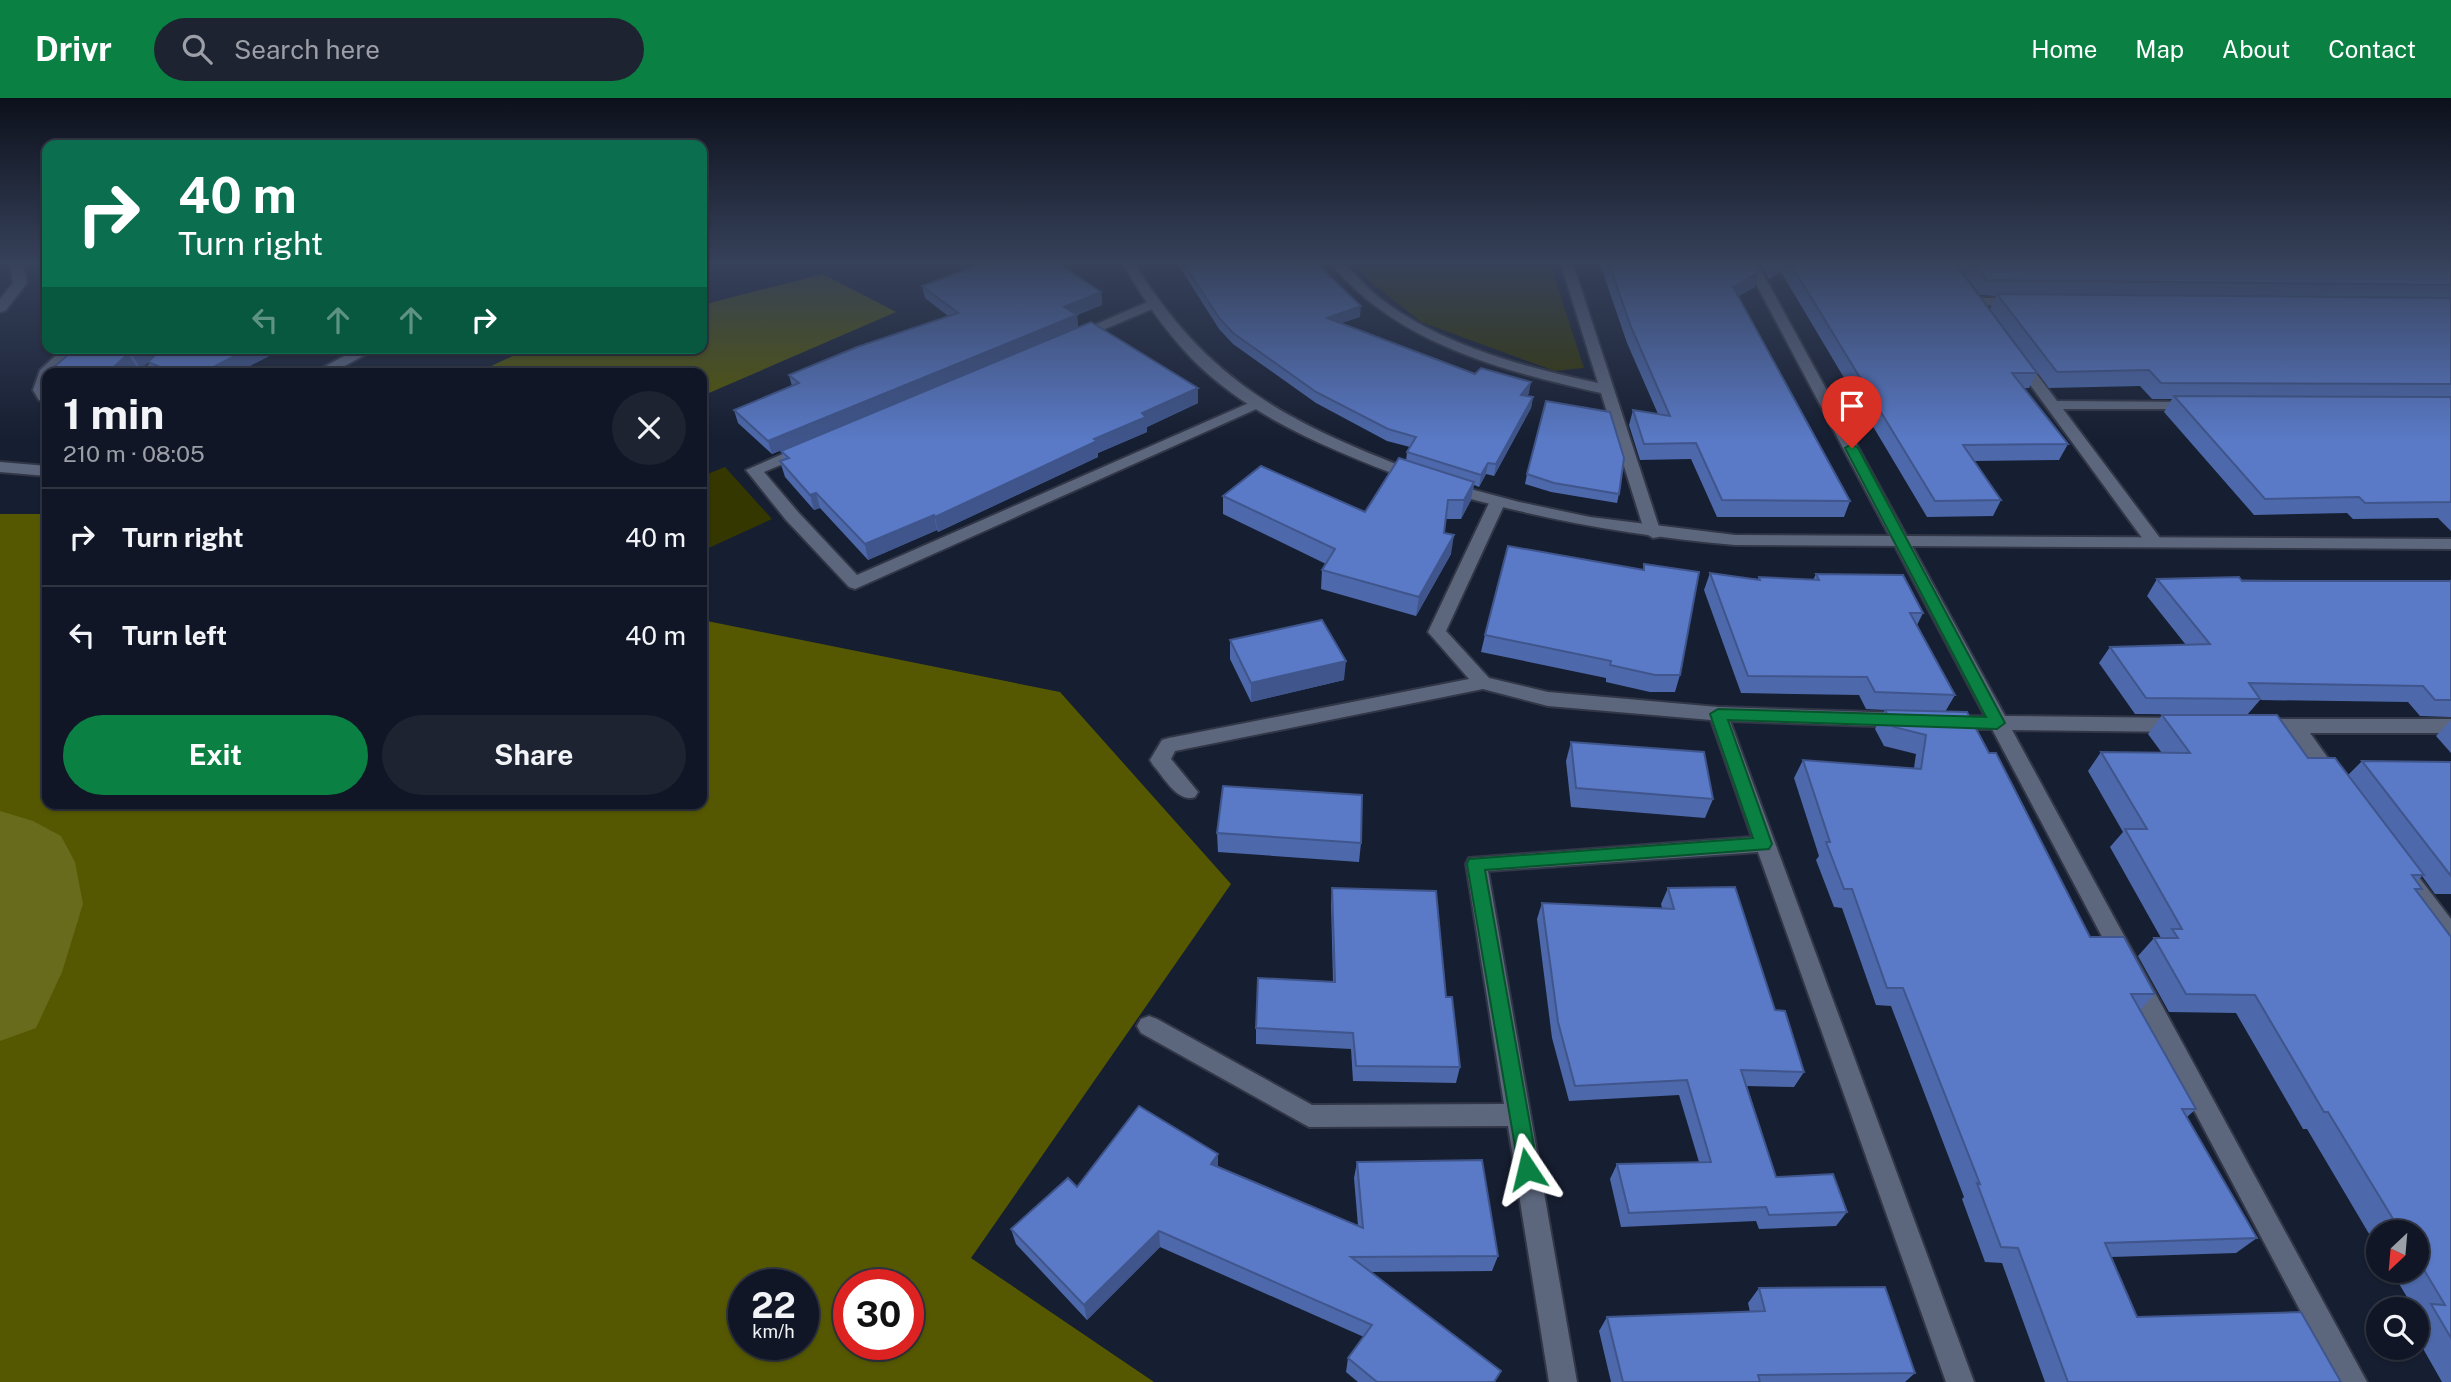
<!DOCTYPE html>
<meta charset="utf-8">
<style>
:root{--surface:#101625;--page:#1e2332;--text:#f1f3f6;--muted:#9c9fa7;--line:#303542;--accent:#0b8043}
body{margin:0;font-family:"Public Sans",sans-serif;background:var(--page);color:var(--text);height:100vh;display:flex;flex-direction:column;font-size:26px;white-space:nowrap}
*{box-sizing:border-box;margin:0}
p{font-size:23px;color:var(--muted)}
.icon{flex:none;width:38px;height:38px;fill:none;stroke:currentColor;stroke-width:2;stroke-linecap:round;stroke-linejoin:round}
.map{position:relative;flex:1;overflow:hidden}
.drawer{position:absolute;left:42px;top:270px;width:665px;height:441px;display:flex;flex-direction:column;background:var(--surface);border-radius:14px;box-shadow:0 2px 5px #0004,0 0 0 2px var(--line)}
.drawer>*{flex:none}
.guide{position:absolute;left:42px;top:42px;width:665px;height:214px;border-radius:14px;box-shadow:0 2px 5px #0004,0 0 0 2px var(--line);background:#0b6e4f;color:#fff;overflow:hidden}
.needle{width:46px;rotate:206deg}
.controls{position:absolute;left:2366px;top:1122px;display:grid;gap:14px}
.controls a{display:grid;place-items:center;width:63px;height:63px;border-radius:50%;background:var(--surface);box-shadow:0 2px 5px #0004,0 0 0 2px var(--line);font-size:35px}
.speed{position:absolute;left:728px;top:1171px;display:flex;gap:14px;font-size:35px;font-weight:700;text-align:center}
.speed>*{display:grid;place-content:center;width:91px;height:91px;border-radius:50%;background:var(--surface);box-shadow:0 2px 5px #0004,0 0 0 2px var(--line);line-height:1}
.speed small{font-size:18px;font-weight:400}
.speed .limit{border:10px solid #d22;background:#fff;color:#111}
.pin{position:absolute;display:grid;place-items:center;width:60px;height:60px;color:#fff;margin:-72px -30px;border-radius:50% 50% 50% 0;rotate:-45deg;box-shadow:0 0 7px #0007}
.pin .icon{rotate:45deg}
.me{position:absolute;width:77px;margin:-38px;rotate:350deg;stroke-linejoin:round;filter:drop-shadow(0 0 5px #0008)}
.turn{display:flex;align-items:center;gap:24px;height:147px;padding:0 21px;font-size:32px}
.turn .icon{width:91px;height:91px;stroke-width:2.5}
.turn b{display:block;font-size:49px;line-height:60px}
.lanes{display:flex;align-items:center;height:66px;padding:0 21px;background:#0003;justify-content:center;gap:35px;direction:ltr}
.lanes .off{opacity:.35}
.round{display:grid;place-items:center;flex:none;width:74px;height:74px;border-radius:37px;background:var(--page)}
.overview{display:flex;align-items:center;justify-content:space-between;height:119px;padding:0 21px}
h1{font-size:42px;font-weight:700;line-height:52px}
.action{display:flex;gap:14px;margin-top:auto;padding:14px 21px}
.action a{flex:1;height:80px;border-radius:42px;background:var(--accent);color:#fff;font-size:28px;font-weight:700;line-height:80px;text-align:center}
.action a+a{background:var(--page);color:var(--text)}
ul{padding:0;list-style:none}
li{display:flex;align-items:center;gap:21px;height:98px;padding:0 21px;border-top:2px solid var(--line)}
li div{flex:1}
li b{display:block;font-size:26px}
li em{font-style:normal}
header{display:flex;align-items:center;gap:42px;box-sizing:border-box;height:98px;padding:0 35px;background:var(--accent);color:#fff}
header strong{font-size:33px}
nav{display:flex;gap:38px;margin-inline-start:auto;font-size:24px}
.search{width:490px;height:63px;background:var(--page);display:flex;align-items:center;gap:18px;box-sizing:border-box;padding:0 24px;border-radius:38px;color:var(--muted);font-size:26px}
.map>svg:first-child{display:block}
.green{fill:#353700}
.forest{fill:#555800;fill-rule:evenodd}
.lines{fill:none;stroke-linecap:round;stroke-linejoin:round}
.river{fill:#686b1c;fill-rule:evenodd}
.minor-casing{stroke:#323747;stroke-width:4}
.tertiary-casing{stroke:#323747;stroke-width:4}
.minor{fill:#5c677e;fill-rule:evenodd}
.tertiary{fill:#5c677e;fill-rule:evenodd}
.wall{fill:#4d69ab}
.shaded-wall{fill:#3f558b}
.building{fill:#5a7ac7;stroke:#3f558b;stroke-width:2}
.route{fill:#0b8043;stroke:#07532c;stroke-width:2}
</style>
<header>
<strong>Drivr</strong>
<div class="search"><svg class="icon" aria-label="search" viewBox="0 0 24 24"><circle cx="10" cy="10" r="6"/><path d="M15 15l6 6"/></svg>Search here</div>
<nav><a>Home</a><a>Map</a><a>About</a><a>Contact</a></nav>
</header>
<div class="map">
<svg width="2451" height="1284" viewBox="0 0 2451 1284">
<rect width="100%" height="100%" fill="#161e31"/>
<g class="green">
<path d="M1354,163H1549L1584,270L1555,273L1421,224L1369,183Z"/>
<path d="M725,369L772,421L702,453V378Z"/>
</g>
<g class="forest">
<path d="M823,176L896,214L702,298V275H476L530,250H702V207Z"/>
<path d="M0,416H47V705H702V522L1060,594L1231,786L971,1160L1154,1284H0ZM744,1186H803V1246H744ZM849,1186H908V1246H849Z"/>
</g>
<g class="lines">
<path class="river" d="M0,713L33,723L61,738L75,764L83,806L62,874L36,930L0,943Z"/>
<defs>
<g id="minor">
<path d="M1329,163H1342C1355,176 1367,190 1381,201C1443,248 1524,269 1598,285L1560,163H1572L1661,435L1659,439L1653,440L1645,435L1601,295C1503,273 1394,245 1329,163Z"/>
<path d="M1744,163H1756L2005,618L2180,620L2187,622L2190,627L2187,632L2180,634L2012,632L2367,1284H2338L1992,631H1948L1941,629L1938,624L1941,619L1985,618Z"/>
<path d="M1977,200H2019L2026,204L2019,208L1972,207L1970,204Z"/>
<path d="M1152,202L1159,206L1157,209L1081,241L1076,242L1069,238Z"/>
<path d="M64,250H79L54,275H47V303L39,302L33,292L40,272Z"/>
<path d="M166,250H181L156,275H140Z"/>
<path d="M2019,258L2024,259L2057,303L2199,304L2201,307L2194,311H2063L2160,440L2162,444L2160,448H2148L2012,262Z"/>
<path d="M1258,301L1265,305L1263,308L855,491L849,489L786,422L746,372L801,348H811L814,351L811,354L764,374L798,414L857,477Z"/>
<path d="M1497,400L1505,405L1446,533L1489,580L1548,594L1718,609L1904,615L1911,617L1913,622L1911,627L1904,629L1730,623L1974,1284H1946L1758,754L1488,773L1577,1284H1549L1508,1028L1309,1029L1141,935L1137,928L1141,921L1149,918L1157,921L1312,1007L1504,1006L1466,766L1469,760L1752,739L1711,622L1548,608L1483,591L1175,653L1171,661L1198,694L1195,699C1177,705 1164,679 1153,667L1150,662L1162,642L1169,640L1469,581L1428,534L1489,405Z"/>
<path d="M2260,621H2451V635H2310L2343,681L2340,686L2333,688L2326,686L2289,635L2253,633L2250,628L2253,623Z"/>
<path d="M2404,767L2411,769L2451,821V847L2443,844L2397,781L2393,775L2397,769Z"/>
</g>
<g id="tertiary">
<path d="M10,163H22L27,185L5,213L0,214V201L13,185Z"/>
<path d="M702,163H716L702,168Z"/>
<path d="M1121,163H1133C1208,286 1291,326 1422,376L1424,379L1422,382H1410C1334,353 1252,321 1193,262C1164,232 1142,199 1121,163Z"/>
<path d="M359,250H377L332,275H313Z"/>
<path d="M0,364L47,368V378L0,374Z"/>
<path d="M1448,385L1519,404L1590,419L1735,437L2451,441V451L1735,447C1635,438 1539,421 1442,393L1440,390Z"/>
</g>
</defs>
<use href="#minor" class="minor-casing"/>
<use href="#tertiary" class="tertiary-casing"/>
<use href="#minor" class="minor"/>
<use href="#tertiary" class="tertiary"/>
</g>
<g class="wall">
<path d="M1176,163H1305L1308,167L1360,219L1341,225L1475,276L1529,295L1527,298L1533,299L1531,310L1494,378L1486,376L1479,389L1474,387L1471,402L1461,421H1446L1444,435L1451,456L1416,518L1321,491L1322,472L1326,466L1223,416V398L1365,414L1406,363L1407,354L1410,349L1387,343L1316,305L1233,246L1219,231Z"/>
<path d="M1599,163H1754L1755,189L1738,198L1850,403L1844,419H1717L1691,361L1640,362L1629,327L1633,312L1658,316L1627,245Z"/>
<path d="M1759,163H1953L2037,275L2029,290H2024L2068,346L2059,362L1974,363L2001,402L1993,418L1927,419L1781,174L1769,181Z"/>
<path d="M1955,163H2451V433L2438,420L2353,421L2347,415L2254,417L2164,314L2172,301H2152L2140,288L2049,290L1990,211L1996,198L1980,197Z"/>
<path d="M922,188L1101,194L1102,207L1077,217L1078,230L1198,305L1147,329V334L1098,355V359L938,434L937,432L868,462L820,410L814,412L785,379L780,363L784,362L781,353L893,306L772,356L738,325L734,312L792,288L789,277L948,218L925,200Z"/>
<path d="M76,250H162L141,271L137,269L47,275V278L46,276Z"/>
<path d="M162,250H289L286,254H277L236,275H155L148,264Z"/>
<path d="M1527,376L1619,396L1617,405L1551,394L1525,386Z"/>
<path d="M1644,466L1680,577L1675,594H1650L1606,584V580L1481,554L1485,537L1643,472Z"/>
<path d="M1710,475L1758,481L1759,479L1813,482L1816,476L1923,515L1917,527L1955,597L1945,614L2090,839L2155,896L2140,912L2196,1011L2187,1019L2257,1140L2236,1155L2111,1159L2137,1219L2341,1284H2045L2002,1165L1985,1164L1962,1101L1964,1099L1891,908L1876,907L1842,810L1834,809L1816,762L1819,758L1794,680L1803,662L1914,670L1916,656L1884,648L1875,631L1885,612L1866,611L1859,597L1741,595L1704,492Z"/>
<path d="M2157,481L2450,483L2451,481V619L2420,618L2408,604L2260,602L2247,617L2135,616L2099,565L2110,549L2186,547L2147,498Z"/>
<path d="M1230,542L1344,582L1251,604L1230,561Z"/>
<path d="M2162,617L2308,660L2348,677L2362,663L2451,664V796H2435L2422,778L2417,783L2422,791L2418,795L2451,839V1284H2442L2417,1240V1211H2414L2391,1172H2417V1134H2378V1151L2307,1031H2303L2236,915L2169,914L2138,858L2154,840H2161L2110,749L2123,734L2088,673L2101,654L2162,655L2148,636Z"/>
<path d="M2451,622V655L2436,638Z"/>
<path d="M1571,644L1713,701L1705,720L1571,709L1566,663Z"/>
<path d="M1217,735L1361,745L1359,764L1218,754Z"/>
<path d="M1332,790L1446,899L1460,969L1456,985L1353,983L1351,951L1256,946V930L1333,884L1331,806Z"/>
<path d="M1668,790L1775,912L1804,974L1794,989L1747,988L1776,1079L1847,1114L1836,1128L1759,1131L1756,1123L1621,1129L1610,1081L1617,1066L1699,1064L1679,997L1569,1003L1552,940L1537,821L1542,805L1662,810L1661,806Z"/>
<path d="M1218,1056V1069L1358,1128L1354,1080L1357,1064L1498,1158L1492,1173L1370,1174L1496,1284H1358L1346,1274L1348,1260L1364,1239L1160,1149L1087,1222L1016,1146L1011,1131L1077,1089Z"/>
<path d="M1759,1190L1915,1275L1905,1284H1611L1599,1233L1607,1219L1750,1214L1748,1205Z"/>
</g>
<g class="shaded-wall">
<path d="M1779,163H1785L1781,174L1769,181L1774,166Z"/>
<path d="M1759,174L1755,189L1728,204L1733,189Z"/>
<path d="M1101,194L1102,207L1077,217L1078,230L772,356L768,343L1064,209Z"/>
<path d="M1361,208L1360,219L1326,230L1327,220Z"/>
<path d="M139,250H162L141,271L132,257Z"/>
<path d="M250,250H275L277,254L236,275H202Z"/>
<path d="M128,256L137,269L130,275H107Z"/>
<path d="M1531,284L1529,295L1519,308L1521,297Z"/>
<path d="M1198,290V305L1147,329V334L1098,355V359L938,434L935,419L1094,341L1142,315Z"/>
<path d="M1533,299L1531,310L1494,378L1496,366Z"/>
<path d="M1488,365L1486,376L1479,389L1481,377Z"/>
<path d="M1474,384L1471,402L1461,421L1464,402Z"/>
<path d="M816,395L820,410L814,412L810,397Z"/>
<path d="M934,417L937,432L868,462L865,446Z"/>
<path d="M1454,437L1451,456L1416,518L1419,499Z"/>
<path d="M1346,563L1344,582L1251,604V585Z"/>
<path d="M1218,1056V1072L1211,1066Z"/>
<path d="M1159,1133L1160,1149L1087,1222L1084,1207Z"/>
</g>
<g class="building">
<path d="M989,163H1054L1101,194L1064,209L1077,217L768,343L734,312L799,285L789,277L857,249L958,215L922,188Z"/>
<path d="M1182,163H1305L1308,167L1316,165L1361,208L1327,220L1475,276L1481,270L1531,284L1521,297L1533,299L1496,366L1488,365L1481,377L1407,354L1416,339L1388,331L1316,294L1233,235L1219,220Z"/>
<path d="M1608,163H1754L1759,174L1733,189L1850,403L1722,402L1696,345L1644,346L1633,312L1670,318L1631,229Z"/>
<path d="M1789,163H1953L2037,275H2012L2068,346L1963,347L2001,402L1935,403Z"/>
<path d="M1973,163H2451V187L1987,182Z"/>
<path d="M1997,196L2451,200V286L2161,285L2149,272L2057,274Z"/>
<path d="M1091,224L1198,290L1142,315L1146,319L1094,341L1097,343L935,419L934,417L865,446L816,395L810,397L780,363L789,360L781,353Z"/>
<path d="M76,250H139L132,257L128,256L107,275H47V276H46Z"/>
<path d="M162,250H250L202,275H174L148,264Z"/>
<path d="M2174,298L2451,299V404L2365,405L2359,399L2265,401Z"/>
<path d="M1546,303L1610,314L1624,360L1619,396L1554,385L1527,376Z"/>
<path d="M1399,360L1474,384L1464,402H1448L1444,435L1454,437L1419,499L1322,472L1335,451L1223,398L1261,368L1365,414Z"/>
<path d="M1508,448L1644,472V466L1699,474L1680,577H1655L1610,567L1611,563L1485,537Z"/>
<path d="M1710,475L1760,482L1759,479L1819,482L1816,476L1903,477L1923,515H1910L1955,597L1875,594L1867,579L1748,578Z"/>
<path d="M2239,479L2242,483H2451V602H2435L2423,588L2249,585L2260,601L2146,600L2110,549L2210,546L2157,481Z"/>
<path d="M1322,522L1346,563L1251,585L1230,542Z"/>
<path d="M1885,612L1967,614L1989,655H1996L2090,839H2124L2155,896H2131L2196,1011H2182L2257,1140L2105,1145L2137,1219L2301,1214L2341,1284H2068L2018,1150L2001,1149L1977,1085L1980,1086L1903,890H1887L1852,791H1844L1826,744H1830L1803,662L1921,671L1926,637L1894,629Z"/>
<path d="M2162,617H2277L2308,660H2335L2424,777H2412L2422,791H2415L2451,839V1240L2431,1206L2445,1207L2417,1160V1134H2401L2328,1014H2324L2255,897L2186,896L2154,840H2178L2172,831H2182L2125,731H2147L2101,654L2190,655Z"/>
<path d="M1571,644L1704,654L1713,701L1576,690Z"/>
<path d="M2362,663L2451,664V778Z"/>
<path d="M1223,688L1362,697L1361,745L1217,735Z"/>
<path d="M1735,789L1775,912L1785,913L1804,974L1741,972L1776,1079L1833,1076L1847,1114L1769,1117L1766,1109L1629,1115L1617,1066L1711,1064L1687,982L1575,988L1558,924L1542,805L1674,811L1668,790Z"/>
<path d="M1332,790L1436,793L1446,899H1452L1460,969L1356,968L1353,935L1256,930L1258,880L1335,884Z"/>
<path d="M1139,1008L1218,1056L1211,1066L1363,1130L1357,1064L1482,1062L1498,1158L1351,1159L1501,1273L1494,1284H1377L1348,1260L1372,1227L1159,1133L1084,1207L1011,1131L1068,1080L1077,1089Z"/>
<path d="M1885,1189L1915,1275L1758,1277L1760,1284H1623L1607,1219L1765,1213L1759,1190Z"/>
</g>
<linearGradient id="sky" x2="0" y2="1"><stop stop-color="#0c101b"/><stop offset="0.48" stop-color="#36415a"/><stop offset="1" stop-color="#36415a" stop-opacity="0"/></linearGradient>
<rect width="2451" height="343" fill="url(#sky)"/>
<path class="route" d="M1852,346L1858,350L2005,625L1997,631L1728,622L1772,746L1769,751L1485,772L1538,1071L1535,1078L1527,1081L1520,1078L1467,766L1469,761L1753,740L1710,616L1718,611L1986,619L1845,350Z"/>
</svg>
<div class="controls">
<a><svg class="needle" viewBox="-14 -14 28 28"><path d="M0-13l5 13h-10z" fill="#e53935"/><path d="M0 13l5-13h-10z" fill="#9c9fa7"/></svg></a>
<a><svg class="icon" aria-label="search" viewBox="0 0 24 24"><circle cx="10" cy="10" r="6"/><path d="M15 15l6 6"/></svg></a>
</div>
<div class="speed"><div>22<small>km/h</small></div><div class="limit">30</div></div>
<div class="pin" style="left:1852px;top:350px;background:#d93025"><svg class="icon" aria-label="arrive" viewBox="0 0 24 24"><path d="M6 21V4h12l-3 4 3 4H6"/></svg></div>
<svg class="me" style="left:1527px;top:1071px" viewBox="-20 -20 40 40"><path d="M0-17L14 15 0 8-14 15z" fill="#0b8043" stroke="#fff" stroke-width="4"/></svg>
<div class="guide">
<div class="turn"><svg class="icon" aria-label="right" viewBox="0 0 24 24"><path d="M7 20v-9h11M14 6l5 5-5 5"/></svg><div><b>40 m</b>Turn right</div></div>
<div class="lanes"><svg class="icon off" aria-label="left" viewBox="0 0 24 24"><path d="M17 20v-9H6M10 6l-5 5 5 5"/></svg><svg class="icon off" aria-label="ahead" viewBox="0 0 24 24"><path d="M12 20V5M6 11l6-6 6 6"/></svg><svg class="icon off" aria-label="ahead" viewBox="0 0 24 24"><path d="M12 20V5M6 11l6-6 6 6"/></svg><svg class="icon" aria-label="right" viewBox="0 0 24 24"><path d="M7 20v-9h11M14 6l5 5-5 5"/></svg></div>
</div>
<section class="drawer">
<div class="overview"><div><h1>1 min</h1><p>210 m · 08:05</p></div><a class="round"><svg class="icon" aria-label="close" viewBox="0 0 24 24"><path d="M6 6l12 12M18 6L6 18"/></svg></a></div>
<ul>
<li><svg class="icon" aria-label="right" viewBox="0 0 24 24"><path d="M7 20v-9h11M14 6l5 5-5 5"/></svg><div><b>Turn right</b></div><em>40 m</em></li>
<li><svg class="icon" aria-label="left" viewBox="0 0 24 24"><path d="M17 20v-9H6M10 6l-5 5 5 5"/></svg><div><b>Turn left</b></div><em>40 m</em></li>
</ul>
<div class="action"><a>Exit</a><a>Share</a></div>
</section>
</div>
